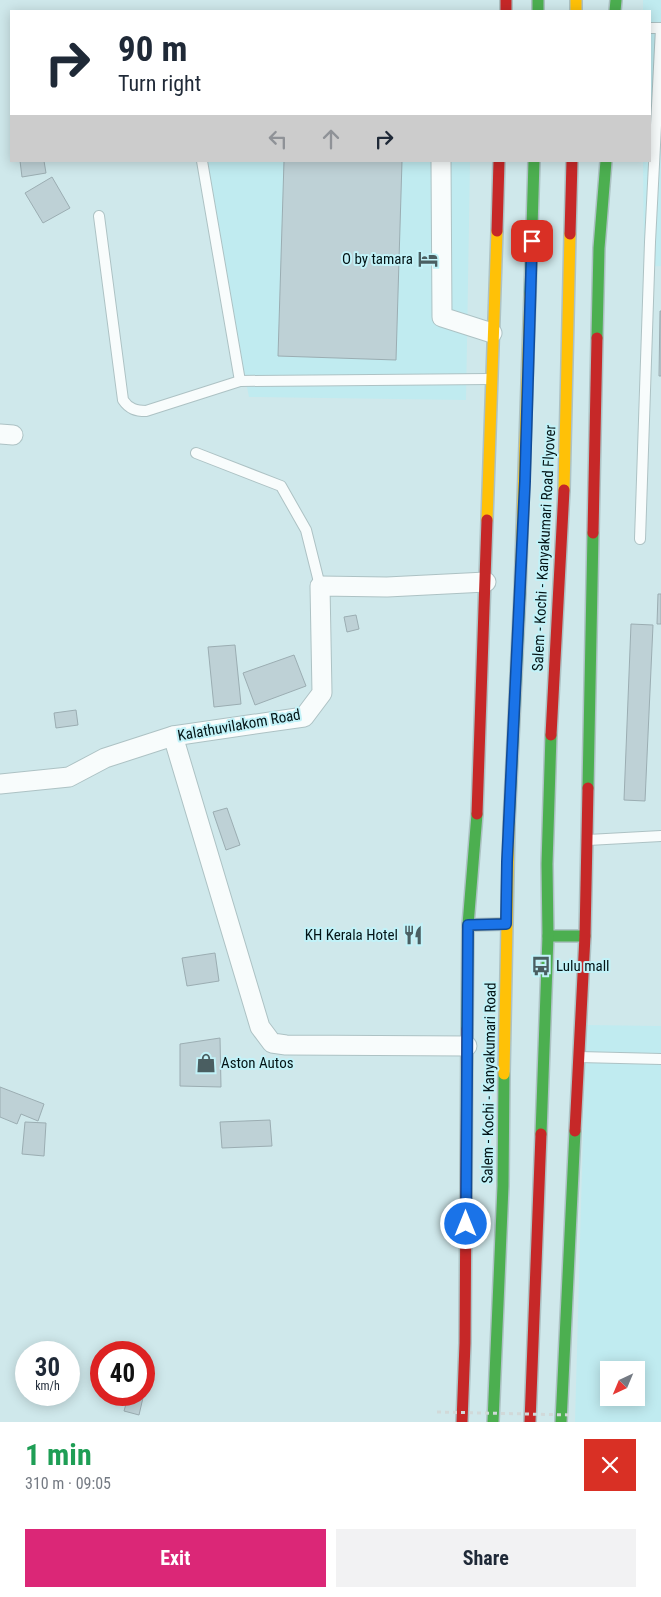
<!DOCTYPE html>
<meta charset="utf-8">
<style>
:root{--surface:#fff;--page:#f2f2f3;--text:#1f2937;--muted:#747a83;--accent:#db2777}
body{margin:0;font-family:"Roboto Condensed",sans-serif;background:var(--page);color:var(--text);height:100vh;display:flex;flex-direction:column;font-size:19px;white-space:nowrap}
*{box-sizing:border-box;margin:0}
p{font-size:16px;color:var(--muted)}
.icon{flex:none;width:28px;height:28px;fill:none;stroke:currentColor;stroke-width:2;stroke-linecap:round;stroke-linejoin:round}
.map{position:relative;height:1422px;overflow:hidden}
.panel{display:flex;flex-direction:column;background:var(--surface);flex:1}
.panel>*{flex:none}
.guide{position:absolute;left:10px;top:10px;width:641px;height:152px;border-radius:0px;box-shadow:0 2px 12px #0003;background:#fff;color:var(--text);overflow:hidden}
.needle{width:32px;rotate:224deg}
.buttons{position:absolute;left:600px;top:1361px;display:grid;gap:10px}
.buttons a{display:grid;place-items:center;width:45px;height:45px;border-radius:0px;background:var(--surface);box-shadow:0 2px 12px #0003;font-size:25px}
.speed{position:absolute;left:15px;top:1341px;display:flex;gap:10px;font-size:25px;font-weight:700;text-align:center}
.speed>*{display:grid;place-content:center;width:65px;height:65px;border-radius:50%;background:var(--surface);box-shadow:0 2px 12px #0003;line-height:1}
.speed small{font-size:12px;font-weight:400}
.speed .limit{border:8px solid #d22;background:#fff;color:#111}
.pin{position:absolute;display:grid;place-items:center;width:42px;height:42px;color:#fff;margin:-21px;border-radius:10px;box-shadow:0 2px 8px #0006}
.me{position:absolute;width:55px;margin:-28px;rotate:0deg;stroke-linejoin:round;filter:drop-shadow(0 0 4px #0008)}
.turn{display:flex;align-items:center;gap:18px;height:105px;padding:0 25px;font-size:22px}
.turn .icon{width:65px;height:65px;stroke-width:2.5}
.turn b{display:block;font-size:35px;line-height:42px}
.lanes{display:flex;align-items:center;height:48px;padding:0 25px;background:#0003;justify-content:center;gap:25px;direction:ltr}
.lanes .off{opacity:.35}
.round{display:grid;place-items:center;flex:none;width:52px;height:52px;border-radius:0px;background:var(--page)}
.overview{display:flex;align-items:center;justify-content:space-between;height:85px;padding:0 25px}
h1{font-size:30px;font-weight:700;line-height:38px;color:#1e9e55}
.cta{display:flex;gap:10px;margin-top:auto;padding:10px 25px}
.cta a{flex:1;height:58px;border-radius:0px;background:var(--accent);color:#fff;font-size:20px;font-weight:700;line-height:58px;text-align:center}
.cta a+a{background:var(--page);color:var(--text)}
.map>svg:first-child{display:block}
.built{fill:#c0ebf0;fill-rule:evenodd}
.building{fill:#bed1d6;stroke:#9badb2}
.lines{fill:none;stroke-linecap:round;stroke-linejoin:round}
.lane-casing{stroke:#adc2c4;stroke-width:12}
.street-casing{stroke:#adc2c4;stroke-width:21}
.fast-casing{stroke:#adc2c4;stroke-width:14}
.slow-casing{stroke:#adc2c4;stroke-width:14}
.jam-casing{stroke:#adc2c4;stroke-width:14}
.lane{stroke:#f8fcfc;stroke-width:10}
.street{stroke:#f8fcfc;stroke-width:19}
.fast{stroke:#4caf50;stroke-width:11}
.slow{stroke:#ffc107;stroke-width:11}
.jam{stroke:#c62828;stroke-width:11}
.path-bridge{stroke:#d1d9d9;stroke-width:3;stroke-dasharray:4 4;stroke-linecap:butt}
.route-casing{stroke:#114b97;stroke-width:12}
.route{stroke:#1a73e8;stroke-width:9}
.labels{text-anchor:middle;stroke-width:4;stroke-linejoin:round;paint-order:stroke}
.poi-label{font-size:15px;fill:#031416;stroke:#c2f2f8;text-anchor:end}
.street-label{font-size:15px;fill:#031416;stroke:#c2f2f8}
</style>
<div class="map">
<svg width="661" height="1422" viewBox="0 0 661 1422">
<rect width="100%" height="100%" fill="#cfe8eb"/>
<g class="built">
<path d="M643,0H661V266L644,267L643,161H650V11H643Z"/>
<path d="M207,161H470L466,400L249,397L221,257Z"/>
<path d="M586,1025L661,1026V1422H575ZM609,1370H636V1398H609Z"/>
</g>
<g class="building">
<path d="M20,161H44L46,173L22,177Z"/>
<path d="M284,161H402L396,360L278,356Z"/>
<path d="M52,177L70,208L43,223L25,193Z"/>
<path d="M660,311H661V376H659Z"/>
<path d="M658,594H661V624H657Z"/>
<path d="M356,615L359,629L347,632L344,617Z"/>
<path d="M631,624L653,625L645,801L624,800Z"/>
<path d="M235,645L241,704L214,707L208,647Z"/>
<path d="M294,655L306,686L255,705L243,673Z"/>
<path d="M76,710L78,725L56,728L54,713Z"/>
<path d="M227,808L240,845L226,850L213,812Z"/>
<path d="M215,953L219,981L187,986L182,958Z"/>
<path d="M220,1038L221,1087L180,1086V1044Z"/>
<path d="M0,1087L44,1104L38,1121L21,1114L17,1124L0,1117Z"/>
<path d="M270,1120L272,1146L222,1148L220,1122Z"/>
<path d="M25,1122L46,1123L44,1156L22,1154Z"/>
<path d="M144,1389H145L139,1415L124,1411L126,1404L103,1398L104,1395H144Z"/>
</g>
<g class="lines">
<defs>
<g id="lane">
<path d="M202,161L240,381"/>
<path d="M99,216L123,400C129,409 136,411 146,411L240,381L490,379"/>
<path d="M196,453L281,486L306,530L320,586"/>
<path d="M640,539L650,242L661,28H650"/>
<path d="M588,840L661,836"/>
<path d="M579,1057L661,1059"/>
</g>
<g id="street">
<path d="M441,161L442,317L492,333"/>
<path d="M0,434L13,435"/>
<path d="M173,736L260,1027L272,1043L286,1045L467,1046"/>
<path d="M0,784L69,777L105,758L173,736L304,717L322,693L320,586L387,587L486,582"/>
</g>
<g id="fast">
<path d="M538,0V11"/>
<path d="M615,11L616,0"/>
<path d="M530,294L534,161"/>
<path d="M597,338L599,248L606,161"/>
<path d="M588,788L593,533"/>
<path d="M509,824L520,592"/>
<path d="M548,936H585"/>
<path d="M467,1029L468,925L477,814"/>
<path d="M541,1134L548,936L547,864L551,735"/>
<path d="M493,1422L503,1186L504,1074"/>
<path d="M561,1422L575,1131"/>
</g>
<g id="slow">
<path d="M576,0V11"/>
<path d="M564,490L570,234"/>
<path d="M487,520L497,231"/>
<path d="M520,592L530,294"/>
<path d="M468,925L506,924"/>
<path d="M504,1074L509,824"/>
</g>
<g id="jam">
<path d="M506,0V11"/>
<path d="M497,231L499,161"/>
<path d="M570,234L572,161"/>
<path d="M593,533L597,338"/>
<path d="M551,735L564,490"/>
<path d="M477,814L487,520"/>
<path d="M575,1131L585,936L588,788"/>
<path d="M462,1422L465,1343L467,1029"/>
<path d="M530,1422L541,1134"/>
</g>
</defs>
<use href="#lane" class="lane-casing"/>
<use href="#street" class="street-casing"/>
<use href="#fast" class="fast-casing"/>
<use href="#slow" class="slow-casing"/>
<use href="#jam" class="jam-casing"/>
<use href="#lane" class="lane"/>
<use href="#street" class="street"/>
<use href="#fast" class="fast"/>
<use href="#slow" class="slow"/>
<use href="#jam" class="jam"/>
<path class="path-bridge" d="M437,1412L572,1415"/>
</g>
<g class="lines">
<defs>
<path id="route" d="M466,1224L468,925L506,924L507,862L525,481L532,241"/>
</defs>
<use href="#route" class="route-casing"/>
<use href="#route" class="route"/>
</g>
<defs>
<symbol id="hotel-bare" viewBox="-9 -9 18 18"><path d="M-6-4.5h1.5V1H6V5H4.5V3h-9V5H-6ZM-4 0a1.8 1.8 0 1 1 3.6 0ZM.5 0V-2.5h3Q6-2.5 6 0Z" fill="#4a5e61" stroke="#c2f2f8" stroke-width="2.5" paint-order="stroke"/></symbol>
<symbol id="restaurant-bare" viewBox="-9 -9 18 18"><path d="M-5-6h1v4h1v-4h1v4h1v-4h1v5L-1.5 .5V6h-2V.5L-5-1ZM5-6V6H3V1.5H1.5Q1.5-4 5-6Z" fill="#4a5e61" stroke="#c2f2f8" stroke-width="2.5" paint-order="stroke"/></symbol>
<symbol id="bus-bare" viewBox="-9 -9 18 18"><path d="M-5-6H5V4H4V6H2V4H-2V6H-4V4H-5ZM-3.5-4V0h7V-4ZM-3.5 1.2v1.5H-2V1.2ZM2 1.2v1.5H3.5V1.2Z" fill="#4a5e61" stroke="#c2f2f8" stroke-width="2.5" paint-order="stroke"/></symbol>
<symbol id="shop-bare" viewBox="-9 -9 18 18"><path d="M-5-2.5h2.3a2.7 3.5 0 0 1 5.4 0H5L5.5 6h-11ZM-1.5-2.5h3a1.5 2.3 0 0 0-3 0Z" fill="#4a5e61" stroke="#c2f2f8" stroke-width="2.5" paint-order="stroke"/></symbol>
</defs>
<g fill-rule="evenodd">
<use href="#hotel-bare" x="414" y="245" width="28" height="28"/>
<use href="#restaurant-bare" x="399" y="921" width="28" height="28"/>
<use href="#bus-bare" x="527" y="952" width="28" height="28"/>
<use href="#shop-bare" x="192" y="1049" width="28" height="28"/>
</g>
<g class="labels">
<g class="poi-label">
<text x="413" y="264">O by tamara</text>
<text x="398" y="940">KH Kerala Hotel</text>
<text x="556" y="971" text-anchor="start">Lulu mall</text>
<text x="221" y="1068" text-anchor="start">Aston Autos</text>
</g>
<g class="street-label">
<text transform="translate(544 548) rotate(-87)" y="5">Salem - Kochi - Kanyakumari Road Flyover</text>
<text transform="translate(239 725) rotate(-10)" y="5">Kalathuvilakom Road</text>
<text transform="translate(489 1083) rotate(-89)" y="5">Salem - Kochi - Kanyakumari Road</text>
</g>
</g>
</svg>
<div class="buttons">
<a><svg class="needle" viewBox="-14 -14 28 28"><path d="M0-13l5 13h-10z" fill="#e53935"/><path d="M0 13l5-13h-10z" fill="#747a83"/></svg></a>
</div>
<div class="speed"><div>30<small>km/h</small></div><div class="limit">40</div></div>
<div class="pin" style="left:532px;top:241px;background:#d93025"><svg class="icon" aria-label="arrive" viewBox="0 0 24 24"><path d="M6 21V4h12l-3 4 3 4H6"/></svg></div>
<svg class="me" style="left:466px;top:1224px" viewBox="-20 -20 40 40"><circle r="17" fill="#1a73e8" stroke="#fff" stroke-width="3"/><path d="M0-11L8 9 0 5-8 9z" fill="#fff"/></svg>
<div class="guide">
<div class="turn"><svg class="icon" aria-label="right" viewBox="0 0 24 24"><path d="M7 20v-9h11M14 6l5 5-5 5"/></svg><div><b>90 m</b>Turn right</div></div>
<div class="lanes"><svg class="icon off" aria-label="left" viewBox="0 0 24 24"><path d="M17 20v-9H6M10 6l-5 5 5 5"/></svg><svg class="icon off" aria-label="ahead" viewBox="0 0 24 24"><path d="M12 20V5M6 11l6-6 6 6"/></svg><svg class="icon" aria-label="right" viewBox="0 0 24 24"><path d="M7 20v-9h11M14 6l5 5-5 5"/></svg></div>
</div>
</div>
<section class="panel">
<div class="overview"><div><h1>1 min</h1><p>310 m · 09:05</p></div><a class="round" style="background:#d93025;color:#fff"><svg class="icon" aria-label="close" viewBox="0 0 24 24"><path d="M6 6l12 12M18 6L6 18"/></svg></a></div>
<div class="cta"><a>Exit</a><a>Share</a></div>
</section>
